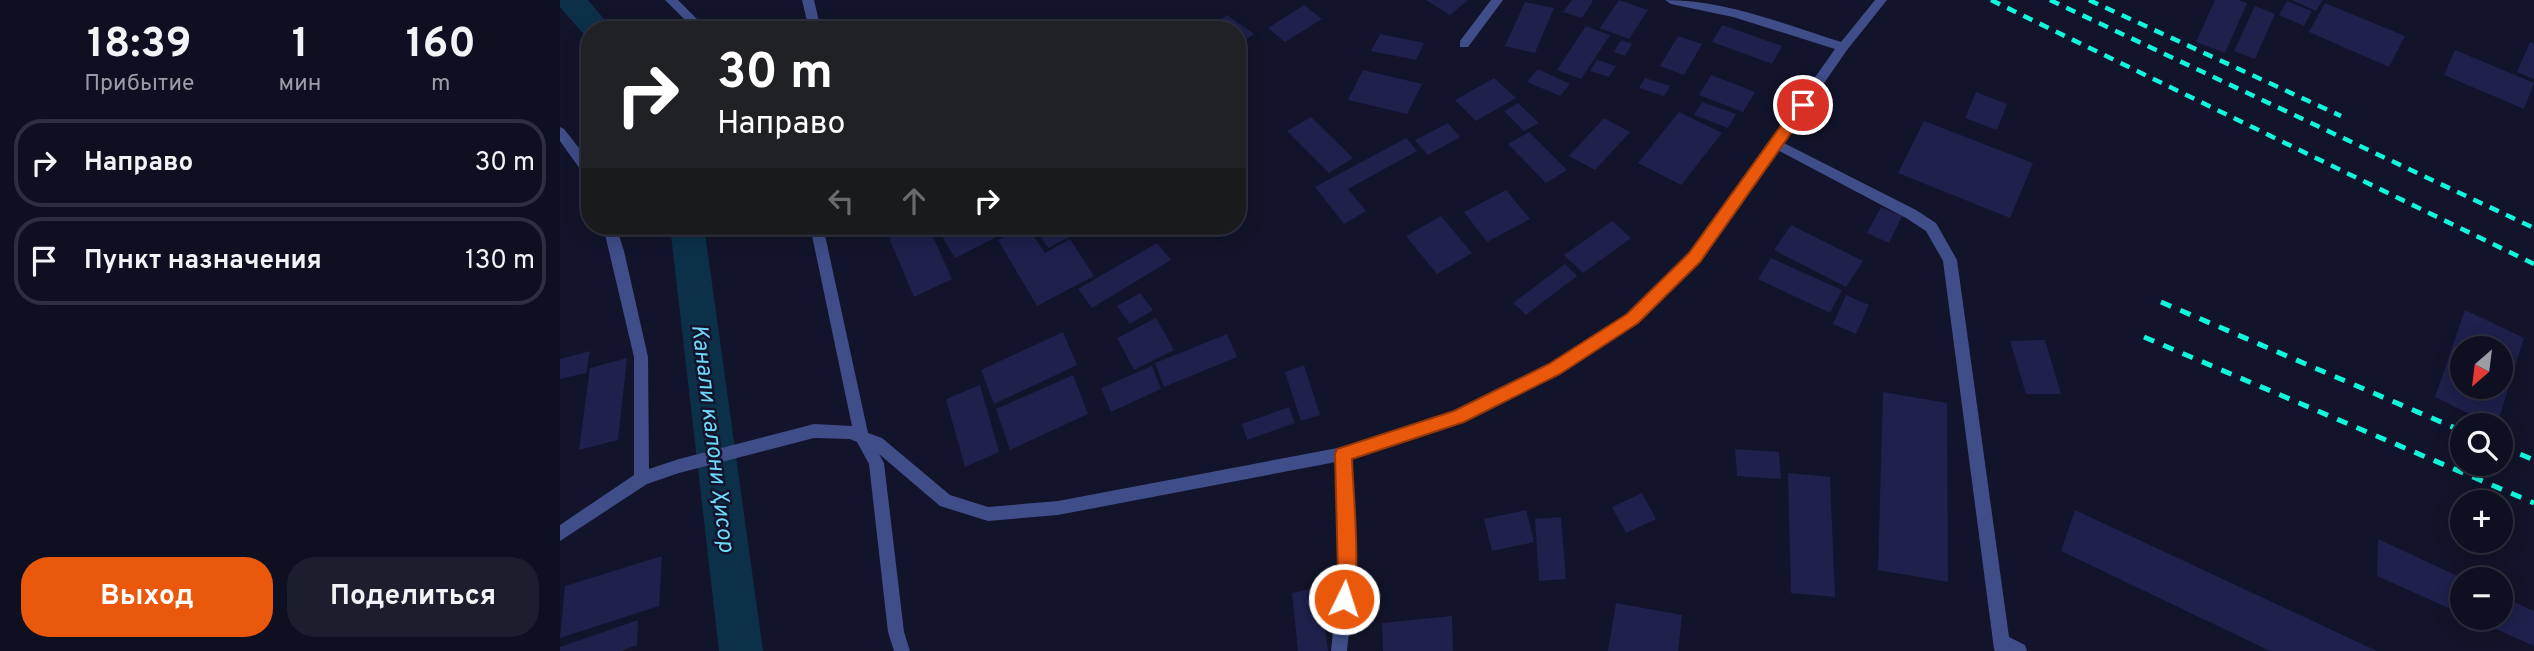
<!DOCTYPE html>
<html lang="ru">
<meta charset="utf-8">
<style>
:root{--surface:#0e0f20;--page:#1c1d2d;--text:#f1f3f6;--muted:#9b9ca5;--line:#2e2f3e;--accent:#ea580c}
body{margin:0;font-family:Overpass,sans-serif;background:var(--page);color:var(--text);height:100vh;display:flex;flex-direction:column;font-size:26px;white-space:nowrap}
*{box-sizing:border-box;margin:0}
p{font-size:23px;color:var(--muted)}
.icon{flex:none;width:38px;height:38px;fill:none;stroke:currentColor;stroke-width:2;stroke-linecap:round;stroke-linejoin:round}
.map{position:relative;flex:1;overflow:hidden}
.drawer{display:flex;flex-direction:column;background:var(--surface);width:560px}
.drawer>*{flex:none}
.top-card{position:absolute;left:21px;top:21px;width:665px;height:214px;border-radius:28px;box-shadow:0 4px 18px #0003,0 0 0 2px var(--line);background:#202124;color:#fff;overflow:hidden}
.needle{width:46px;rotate:208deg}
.fabs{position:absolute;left:1890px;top:336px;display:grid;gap:14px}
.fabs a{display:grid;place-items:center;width:63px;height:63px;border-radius:50%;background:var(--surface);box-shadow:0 4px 18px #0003,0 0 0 2px var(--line);font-size:35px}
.pin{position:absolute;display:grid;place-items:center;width:60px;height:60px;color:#fff;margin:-30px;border:4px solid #fff;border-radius:50%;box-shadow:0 2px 7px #0007}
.me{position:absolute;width:77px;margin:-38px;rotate:4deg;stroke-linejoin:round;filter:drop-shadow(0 0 5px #0008)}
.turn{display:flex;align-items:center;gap:24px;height:147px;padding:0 21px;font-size:32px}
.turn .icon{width:91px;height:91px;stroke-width:2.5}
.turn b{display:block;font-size:49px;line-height:60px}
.lanes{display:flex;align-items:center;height:66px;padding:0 21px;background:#0003;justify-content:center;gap:35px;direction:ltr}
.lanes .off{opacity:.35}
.eta{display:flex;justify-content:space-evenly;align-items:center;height:119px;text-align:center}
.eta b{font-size:42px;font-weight:700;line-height:49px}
.primary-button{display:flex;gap:14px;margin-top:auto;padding:14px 21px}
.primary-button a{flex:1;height:80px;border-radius:28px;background:var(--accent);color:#fff;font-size:28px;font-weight:700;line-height:80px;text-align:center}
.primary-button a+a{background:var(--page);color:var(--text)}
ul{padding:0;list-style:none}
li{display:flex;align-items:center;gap:21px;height:88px;margin:0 14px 10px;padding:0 7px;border:4px solid var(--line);border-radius:28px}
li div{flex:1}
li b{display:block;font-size:26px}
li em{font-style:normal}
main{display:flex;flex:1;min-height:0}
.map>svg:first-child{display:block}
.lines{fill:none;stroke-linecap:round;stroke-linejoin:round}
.canal{fill:#0d3049;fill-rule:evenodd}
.building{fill:#1f204c;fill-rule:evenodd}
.service{fill:#3f4d88;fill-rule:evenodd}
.minor{fill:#3f4d88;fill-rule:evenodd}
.rail-far1{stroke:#11f7db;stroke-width:4.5;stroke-dasharray:10 8;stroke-linecap:butt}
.rail{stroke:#11f7db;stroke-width:5;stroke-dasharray:11 10;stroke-linecap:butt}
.route{fill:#ea580c;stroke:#983908;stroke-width:2}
.labels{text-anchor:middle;stroke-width:5;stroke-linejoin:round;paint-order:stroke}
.water-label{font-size:23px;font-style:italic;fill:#6fd9fa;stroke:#12142b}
</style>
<main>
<section class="drawer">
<div class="eta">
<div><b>18:39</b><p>Прибытие</p></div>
<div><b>1</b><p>мин</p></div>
<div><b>160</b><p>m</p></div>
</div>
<ul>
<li><svg class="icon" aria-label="right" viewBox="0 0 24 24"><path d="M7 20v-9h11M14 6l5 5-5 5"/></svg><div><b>Направо</b></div><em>30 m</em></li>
<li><svg class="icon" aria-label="arrive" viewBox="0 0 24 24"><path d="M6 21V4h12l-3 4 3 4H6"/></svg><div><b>Пункт назначения</b></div><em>130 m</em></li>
</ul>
<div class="primary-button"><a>Выход</a><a>Поделиться</a></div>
</section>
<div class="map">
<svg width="1974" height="651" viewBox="0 0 1974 651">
<rect width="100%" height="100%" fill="#12142b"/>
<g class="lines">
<g class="canal">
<path d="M0,0H28L53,30H30V38H27L0,7Z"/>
<path d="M110,226H144L203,651H159Z"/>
</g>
</g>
<g class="building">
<path d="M866,0H908L890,15Z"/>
<path d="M1012,0H1031L1033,1L1022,18L1003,12Z"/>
<path d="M1059,0L1088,10L1069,39L1040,28Z"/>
<path d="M1655,0H1678L1687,3L1665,53L1636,42Z"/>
<path d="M1731,0H1763L1756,11Z"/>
<path d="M1727,1L1752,11L1744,26L1719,15Z"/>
<path d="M965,2L994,8L975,53L945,46Z"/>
<path d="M1765,3L1845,36L1829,67L1749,32Z"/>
<path d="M744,5L762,19L725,42L708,28Z"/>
<path d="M1695,6L1715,14L1695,59L1674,51Z"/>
<path d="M667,15L694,34L677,46V30H647Z"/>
<path d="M1162,25L1222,46L1212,64L1152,42Z"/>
<path d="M1026,26L1050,35L1021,79L997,70Z"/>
<path d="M820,34L864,43L856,60L811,51Z"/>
<path d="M1118,36L1142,44L1124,75L1100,66Z"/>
<path d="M1061,40L1072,44L1065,56L1054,52Z"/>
<path d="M1970,42L1974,43V79L1957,72Z"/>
<path d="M1895,50L1974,83L1964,109L1884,75Z"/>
<path d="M1037,60L1056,66L1049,77L1030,71Z"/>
<path d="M978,69L1010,84L1000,96L967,82Z"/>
<path d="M803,70L862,84L847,114L788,100Z"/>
<path d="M1151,75L1195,92L1183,112L1139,95Z"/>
<path d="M934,78L956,98L916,121L895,100Z"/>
<path d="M1085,78L1110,86L1104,96L1079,88Z"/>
<path d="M1416,92L1447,104L1437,130L1405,118Z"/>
<path d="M1142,102L1176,114L1168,128L1134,115Z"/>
<path d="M958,103L979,123L964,131L944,111Z"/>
<path d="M1119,112L1162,133L1121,185L1078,163Z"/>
<path d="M751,117L793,158L769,173L727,131Z"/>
<path d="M1044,118L1070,132L1035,170L1009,156Z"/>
<path d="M1364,121L1473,163L1450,218L1338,173Z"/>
<path d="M888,123L900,137L868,155L855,140Z"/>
<path d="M969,132L1007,170L986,183L948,144Z"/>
<path d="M846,138L857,151L788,189L806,211L784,224L755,187Z"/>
<path d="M946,190L970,219L927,242L904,212Z"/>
<path d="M1321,207L1342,216L1329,243L1307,233Z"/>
<path d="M881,216L912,253L877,274L846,236Z"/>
<path d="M1052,221L1071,238L1023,273L1004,255Z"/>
<path d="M1231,225L1303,261L1286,287L1214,250Z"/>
<path d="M355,226H368L392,279L354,297L329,238Z"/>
<path d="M376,226H458L395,258Z"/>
<path d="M467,226L485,253L510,239L534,276L477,306L438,240Z"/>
<path d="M474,226H530L488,248Z"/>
<path d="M597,243L611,260L532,308L518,289Z"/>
<path d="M1211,258L1282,290L1270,313L1198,279Z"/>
<path d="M1005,264L1017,276L966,315L953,303Z"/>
<path d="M580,293L593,310L570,324L557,306Z"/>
<path d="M1286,295L1309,305L1296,334L1273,324Z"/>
<path d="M1905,310L1964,338L1937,425H1932L1875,397ZM1902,348H1941V387H1902Z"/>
<path d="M596,318L614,350L574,370L557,338Z"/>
<path d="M503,332L517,365L434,404L421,370Z"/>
<path d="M667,334L677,357L604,387L595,363Z"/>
<path d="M1485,340L1501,394H1466L1450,341Z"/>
<path d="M30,351L26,373L0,379V359Z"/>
<path d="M67,358L58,440L19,450L30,368Z"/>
<path d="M744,365L760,415L741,421L725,372Z"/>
<path d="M592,366L601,389L551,412L541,388Z"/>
<path d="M513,375L528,414L450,450L436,409Z"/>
<path d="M420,385L439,452L405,467L386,399Z"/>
<path d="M1323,392L1387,403L1388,582L1318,570Z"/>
<path d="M729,407L735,423L687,440L682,424Z"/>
<path d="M1175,449L1219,452L1221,479L1177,476Z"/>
<path d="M1228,473L1270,477L1275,597L1231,593Z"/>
<path d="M1082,493L1096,519L1066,533L1052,507Z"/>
<path d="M966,510L974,542L932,551L924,519Z"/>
<path d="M1515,510L1817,651H1710L1501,551Z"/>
<path d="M1001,517L1006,579L979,581L975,519Z"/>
<path d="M1818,539L1902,578V614L1817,576Z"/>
<path d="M102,556L99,606L0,638L5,586Z"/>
<path d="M760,587L768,651H738L732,593Z"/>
<path d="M1941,596L1974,611V646L1911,618H1941Z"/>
<path d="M1056,603L1122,615L1118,651H1048Z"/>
<path d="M892,616L893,651H823L822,623Z"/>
<path d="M78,620L77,645L61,651H0V647Z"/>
</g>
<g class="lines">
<path class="service" d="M1216,139L1356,210L1376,223L1397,260L1449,637L1465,645L1467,651H1435L1434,649L1383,261L1366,231L1346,218L1212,147L1210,144L1212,141Z"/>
<g class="minor">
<path d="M105,0H118L148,30H135Z"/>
<path d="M242,0H254L261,30H249Z"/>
<path d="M931,0H943L908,47H900V41Z"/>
<path d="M1105,0C1165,0 1224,24 1281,42L1315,0H1327L1287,50L1140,262L1077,322L999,373L903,422L791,458L795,573L787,651H771L779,573L776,462L498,515L428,521L380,506L319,454L324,463L344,632L350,651H334L328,632L309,464L297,442L290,439L254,438L119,473L87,484L0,541V525L74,475V357L43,226H56L64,251L88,357L89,469L119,459L254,424L292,426L250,226H263L308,433L322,438L390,495L428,507L498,501L783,447L894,412L989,365L1067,314L1130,254L1275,49L1173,17L1111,4Z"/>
<path d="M0,127L4,129L30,162V177L25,176L0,141Z"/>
</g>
<g class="rail-far1">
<path d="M1431,0L1974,264"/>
<path d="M1490,0L1974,228"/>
<path d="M1529,0L1781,116"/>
</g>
<g class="rail">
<path d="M1601,302L1902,431"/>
<path d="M1584,337L1974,503"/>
<path d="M1941,446L1974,460"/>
</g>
</g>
<path class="route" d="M1243,100L1250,105L1248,109L1140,262L1078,323L1000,374L904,422L792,459C793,493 802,578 791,605L784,608L778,605L775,599L778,573L775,454L777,449L894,411L989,364L1067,314L1129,253L1238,102Z"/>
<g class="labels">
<g class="water-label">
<text transform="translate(154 438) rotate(83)" y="8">Канали калони Ҳисор</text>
</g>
</g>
</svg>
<div class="fabs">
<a><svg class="needle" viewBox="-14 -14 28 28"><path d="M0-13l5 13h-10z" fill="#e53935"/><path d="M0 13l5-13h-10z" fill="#9b9ca5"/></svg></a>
<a><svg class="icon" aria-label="search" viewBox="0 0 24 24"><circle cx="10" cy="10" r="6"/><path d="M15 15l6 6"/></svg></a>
<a>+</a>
<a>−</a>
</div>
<div class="pin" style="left:1243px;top:105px;background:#d93025"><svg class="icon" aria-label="arrive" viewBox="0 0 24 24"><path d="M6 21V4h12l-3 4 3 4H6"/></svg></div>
<svg class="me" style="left:784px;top:599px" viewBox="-20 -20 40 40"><circle r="17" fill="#ea580c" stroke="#fff" stroke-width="3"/><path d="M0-11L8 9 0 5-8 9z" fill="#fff"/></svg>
<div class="top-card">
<div class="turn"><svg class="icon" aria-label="right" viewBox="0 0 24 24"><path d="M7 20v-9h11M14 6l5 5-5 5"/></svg><div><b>30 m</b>Направо</div></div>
<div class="lanes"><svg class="icon off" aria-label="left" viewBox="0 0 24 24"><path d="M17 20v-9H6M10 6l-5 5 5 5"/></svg><svg class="icon off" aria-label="ahead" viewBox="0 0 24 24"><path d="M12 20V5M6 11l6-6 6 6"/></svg><svg class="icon" aria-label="right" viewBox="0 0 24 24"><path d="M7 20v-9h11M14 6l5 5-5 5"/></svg></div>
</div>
</div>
</main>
